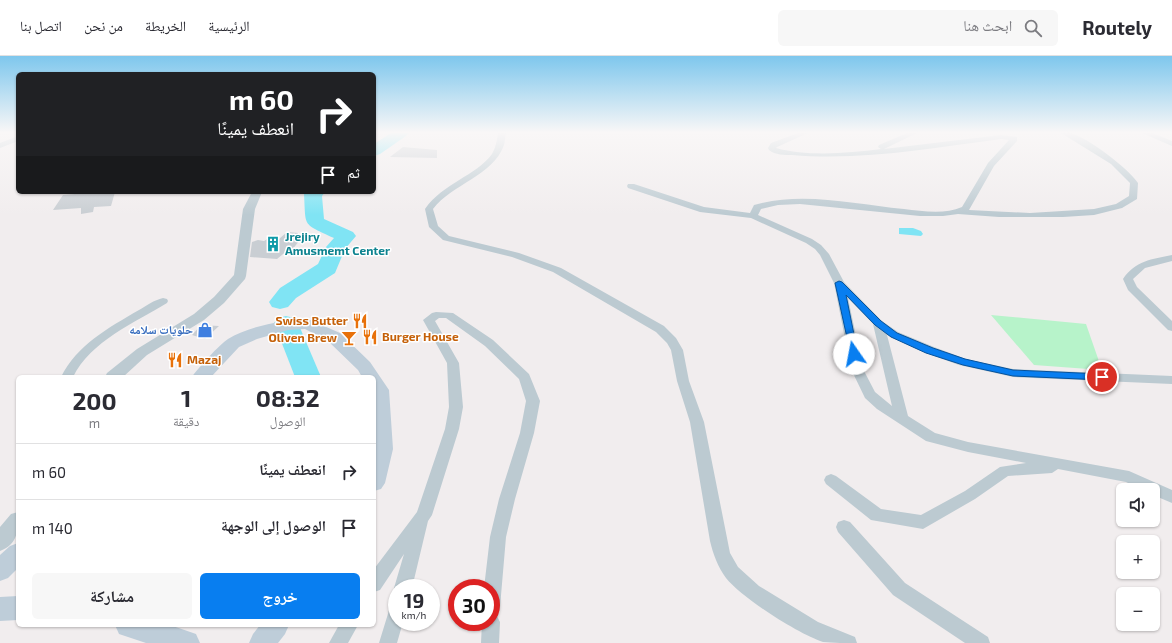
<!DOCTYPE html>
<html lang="ar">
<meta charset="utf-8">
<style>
:root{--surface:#fff;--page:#f7f7f7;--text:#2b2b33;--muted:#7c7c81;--line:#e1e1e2;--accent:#087ef0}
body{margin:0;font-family:"Exo 2","Noto Naskh Arabic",sans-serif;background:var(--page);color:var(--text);direction:rtl;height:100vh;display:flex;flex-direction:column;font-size:15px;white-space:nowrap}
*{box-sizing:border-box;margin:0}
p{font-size:13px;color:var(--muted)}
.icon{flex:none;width:22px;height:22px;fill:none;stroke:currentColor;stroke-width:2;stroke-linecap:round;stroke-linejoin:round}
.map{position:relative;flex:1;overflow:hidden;direction:ltr}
.sheet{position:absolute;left:16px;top:319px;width:360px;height:252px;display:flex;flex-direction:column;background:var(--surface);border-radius:6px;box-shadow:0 1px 3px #0004;direction:rtl}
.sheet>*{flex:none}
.guide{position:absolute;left:16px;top:16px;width:360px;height:122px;border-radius:6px;box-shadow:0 1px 3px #0004;direction:rtl;background:#202124;color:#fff;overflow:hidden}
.tools{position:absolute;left:1116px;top:427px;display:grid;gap:8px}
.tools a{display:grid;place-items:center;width:44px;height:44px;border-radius:6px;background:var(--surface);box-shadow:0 1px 3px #0004;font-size:20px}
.speed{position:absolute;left:388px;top:523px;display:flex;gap:8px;font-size:20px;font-weight:700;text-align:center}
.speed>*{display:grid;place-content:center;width:52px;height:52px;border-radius:50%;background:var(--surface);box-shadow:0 1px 3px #0004;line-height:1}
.speed small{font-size:10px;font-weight:400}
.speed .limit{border:6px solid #d22;background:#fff;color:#111}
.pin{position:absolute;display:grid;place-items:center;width:34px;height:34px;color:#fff;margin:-17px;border:2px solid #fff;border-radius:50%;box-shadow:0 1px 4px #0007}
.me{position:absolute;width:44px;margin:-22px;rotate:348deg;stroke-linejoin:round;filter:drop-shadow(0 0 3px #0008)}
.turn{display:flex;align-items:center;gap:14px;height:84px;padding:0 16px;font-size:18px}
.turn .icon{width:52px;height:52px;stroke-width:2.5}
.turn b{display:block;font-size:28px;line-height:34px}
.then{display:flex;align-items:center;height:38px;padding:0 16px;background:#0003;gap:8px;font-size:15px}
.eta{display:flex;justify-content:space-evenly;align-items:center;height:68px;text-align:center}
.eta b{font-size:24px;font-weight:700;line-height:28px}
.primary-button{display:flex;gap:8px;margin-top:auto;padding:8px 16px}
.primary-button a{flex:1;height:46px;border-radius:6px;background:var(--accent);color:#fff;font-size:16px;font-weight:700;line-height:46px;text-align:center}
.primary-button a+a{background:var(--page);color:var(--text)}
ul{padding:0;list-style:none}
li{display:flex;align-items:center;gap:12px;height:56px;padding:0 16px;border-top:1px solid var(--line)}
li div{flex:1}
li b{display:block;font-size:15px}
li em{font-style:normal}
header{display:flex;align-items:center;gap:24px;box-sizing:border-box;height:56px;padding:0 20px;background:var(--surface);border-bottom:1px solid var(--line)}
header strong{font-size:19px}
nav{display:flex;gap:22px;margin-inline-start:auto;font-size:14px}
.search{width:280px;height:36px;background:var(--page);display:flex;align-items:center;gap:10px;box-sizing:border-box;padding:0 14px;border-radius:6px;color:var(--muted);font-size:15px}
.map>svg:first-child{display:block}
.green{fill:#b7f3ca}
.water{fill:#80e4f4}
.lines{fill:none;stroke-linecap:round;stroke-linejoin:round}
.river{fill:#80e4f4;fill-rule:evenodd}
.building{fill:#c9ced3}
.minor{fill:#bccad1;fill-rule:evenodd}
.tertiary{fill:#bccad1;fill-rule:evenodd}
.secondary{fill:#becdd9;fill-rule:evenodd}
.route{fill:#087ef0;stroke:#05529c}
.labels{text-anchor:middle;stroke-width:3;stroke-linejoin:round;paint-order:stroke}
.culture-label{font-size:12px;font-weight:bold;fill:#0d838f;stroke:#fff;text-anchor:start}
.food-label{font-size:12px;font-weight:bold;fill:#c56008;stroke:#fff;text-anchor:end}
.shop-label{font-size:12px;font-weight:bold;fill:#366cbe;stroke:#fff;text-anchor:end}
</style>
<header>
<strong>Routely</strong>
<div class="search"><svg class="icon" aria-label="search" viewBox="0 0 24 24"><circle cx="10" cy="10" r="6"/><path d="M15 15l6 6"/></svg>ابحث هنا</div>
<nav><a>الرئيسية</a><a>الخريطة</a><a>من نحن</a><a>اتصل بنا</a></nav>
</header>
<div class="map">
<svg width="1172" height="587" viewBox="0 0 1172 587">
<rect width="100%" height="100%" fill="#f1edee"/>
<path class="green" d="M991,259L1086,268L1102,314L1034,309Z"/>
<path class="water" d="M899,172H913L921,175L923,178L921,180L899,178Z"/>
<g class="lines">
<g class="river">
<path d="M391,77H409L406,80L380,98L374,100V88Z"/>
<path d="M305,136H325L322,140L324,163L353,176L356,180L345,193L335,217L296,242L288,251L280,253L272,251L269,246L280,232L318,208L326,191L334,182C302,167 306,172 304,138Z"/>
<path d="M286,260L294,262L298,267L321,321H295L274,267L278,262Z"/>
</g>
</g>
<g class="building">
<path d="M403,91L437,94V102L390,101Z"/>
<path d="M98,136H115L111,150L94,151L93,156L81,158V152L53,154L63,139Z"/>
<path d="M287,176L298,177V179L303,180L292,194H288L277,203L250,201L252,186L258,184L264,185L269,182L279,183Z"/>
<path d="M201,269L219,270L205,283L192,279Z"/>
</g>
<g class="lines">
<g class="minor">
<path d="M498,77H506C505,81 505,85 504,89C493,120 452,128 433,153L438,170L449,180L519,197L561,212L664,270L676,282L683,294L689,325L704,366L730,497L738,511L759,530L818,566L855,581L857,587C847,587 833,587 823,586C798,578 742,542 726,522C718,511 713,498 710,485L690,366L677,325L671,294L667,287L656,276L553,216L512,201L443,184L429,171L425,153C443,127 476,120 492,98C496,91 497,84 498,77Z"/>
<path d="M798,77H808L777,91L776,92C809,101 848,97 881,93L878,91L879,89L907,77H917L884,93L1001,79L1017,81V85L994,110L969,154L1030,157L1094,153L1116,148L1129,140L1130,127L1111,108L1061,77C1064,77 1068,76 1071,77C1088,82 1128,112 1138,127L1137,143L1122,152L1094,159L1063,161H999L958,158L943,160H920L800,148L778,149L761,153L758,159L812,183L821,189L829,198L844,226L882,265L898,276L934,291L966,303L1013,313L1172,320V328L1013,321L959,309L926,297L887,279L908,360L935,377L968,386L1129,415L1172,434V447L1153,439V434H1142L1126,426L1058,413L1052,417L1008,420L975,443L923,473L871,464L826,428L824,424L826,420L831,418L836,420L881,453L921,459L965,435L1000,411L1026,407L968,396L926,385L877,353L865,342L851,313L834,227L820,199L815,193L806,187L751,162L700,156L628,132L627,130L628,128H634L704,151L750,157L754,149C802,135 854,148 904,153C922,155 944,159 962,151L988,107L1009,84L1001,83C932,92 862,105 792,99C785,99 775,99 769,94L768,92L771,87ZM848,242L873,268L892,350L875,336L863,313Z"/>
<path d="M1142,77H1152L1172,85V90Z"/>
<path d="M18,80V85L0,92V87Z"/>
<path d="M1172,199V205L1145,212L1133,223L1137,231L1172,265V275L1168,274L1128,234L1123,223C1135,205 1152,203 1172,199Z"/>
<path d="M163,242L167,243L168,245L167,247C134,267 91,285 73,321H61C77,289 108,272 139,254C146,250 154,244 163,242Z"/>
<path d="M436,256L453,257L493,284L529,318L540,345L534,377L515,443L506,481L500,551L497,557L494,558L497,560L500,566L499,587H481L482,566H491V532H484L490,481L499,443L520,377L526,345L519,323L485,290L446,262H439L435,265L459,307L463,351L459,373L432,459L428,465L412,532H397V538L394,532L404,498L380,534L374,536V513L417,456L445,373L449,351L447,307L423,264L432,257Z"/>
<path d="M844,464L850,466L905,527L988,581L990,587H965L893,539L838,476L836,471L838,466Z"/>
<path d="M397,546V566H403L397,587H379L391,548Z"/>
<path d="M339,569H358L348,587H329Z"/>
</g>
<g class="tertiary">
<path d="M252,136H262L255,153L246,220L245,223L224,247L204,264L147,299L123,321H105L107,317L137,293L194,258L214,241L234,219L243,153Z"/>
<path d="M18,456C18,473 19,488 0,495V471L11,458Z"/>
</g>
<g class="secondary">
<path d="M308,263L340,277L370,306L389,334L393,393L385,427L381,433L374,435V321H362L358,314L328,285L305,273L288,274L257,283L239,291L211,321H192C197,313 220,288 228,283C249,270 284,264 308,263Z"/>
<path d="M18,487V512L8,522L0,525V499L10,490Z"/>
<path d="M18,540V564L0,565V541Z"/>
<path d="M115,569H170L196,578L200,587H146L119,578Z"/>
<path d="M260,569H289L285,578L278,587H249L253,578Z"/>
</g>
</g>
<linearGradient id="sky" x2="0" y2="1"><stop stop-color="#7ec7ed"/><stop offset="0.48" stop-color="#f9f7f7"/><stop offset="1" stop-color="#f9f7f7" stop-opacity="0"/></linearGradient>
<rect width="1172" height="159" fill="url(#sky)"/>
<path class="route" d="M839,225L842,226L881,265L897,277L933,292L965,303L1013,314L1102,318L1107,321L1102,324L1013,320L963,309L926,297L891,281L875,269L846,239L858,298L854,301L851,300L835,227Z"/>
<defs>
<symbol id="building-bare" viewBox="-9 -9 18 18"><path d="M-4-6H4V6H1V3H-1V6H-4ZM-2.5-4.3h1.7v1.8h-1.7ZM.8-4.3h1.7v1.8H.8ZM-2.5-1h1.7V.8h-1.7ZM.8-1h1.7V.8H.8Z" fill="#0f9aa8" stroke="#fff" stroke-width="2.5" paint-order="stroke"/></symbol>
<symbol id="restaurant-bare" viewBox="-9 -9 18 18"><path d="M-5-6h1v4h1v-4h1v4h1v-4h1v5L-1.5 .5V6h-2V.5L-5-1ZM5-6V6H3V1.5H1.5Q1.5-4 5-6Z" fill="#e8710a" stroke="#fff" stroke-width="2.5" paint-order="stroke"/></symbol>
<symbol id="shop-bare" viewBox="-9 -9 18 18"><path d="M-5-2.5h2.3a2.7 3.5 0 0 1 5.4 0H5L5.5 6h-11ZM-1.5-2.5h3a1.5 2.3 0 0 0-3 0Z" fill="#3f7fe0" stroke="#fff" stroke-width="2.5" paint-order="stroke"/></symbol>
<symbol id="bar-bare" viewBox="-9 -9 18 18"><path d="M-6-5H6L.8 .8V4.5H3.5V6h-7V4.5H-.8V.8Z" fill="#e8710a" stroke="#fff" stroke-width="2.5" paint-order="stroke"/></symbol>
</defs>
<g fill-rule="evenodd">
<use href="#building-bare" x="262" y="177" width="22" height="22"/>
<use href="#restaurant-bare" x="349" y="254" width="22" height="22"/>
<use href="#shop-bare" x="194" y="263" width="22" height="22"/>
<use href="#restaurant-bare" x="359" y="270" width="22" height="22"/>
<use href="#bar-bare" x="338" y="271" width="22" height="22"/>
<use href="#restaurant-bare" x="164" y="293" width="22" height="22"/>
</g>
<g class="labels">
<g class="culture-label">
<text x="285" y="185">Jrejiry<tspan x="285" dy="14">Amusmemt Center</tspan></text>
</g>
<g class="food-label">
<text x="348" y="269">Swiss Butter</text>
<text x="382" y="285" text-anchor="start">Burger House</text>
<text x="337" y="286">Oliven Brew</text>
<text x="187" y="308" text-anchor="start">Mazaj</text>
</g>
<g class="shop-label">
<text x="193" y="278">حلويات سلامه</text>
</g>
</g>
</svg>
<div class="tools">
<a><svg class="icon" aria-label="sound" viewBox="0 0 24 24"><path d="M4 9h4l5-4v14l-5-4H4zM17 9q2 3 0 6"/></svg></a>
<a>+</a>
<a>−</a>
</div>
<div class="speed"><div>19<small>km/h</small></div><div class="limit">30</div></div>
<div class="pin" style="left:1102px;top:321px;background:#d93025"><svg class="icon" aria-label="arrive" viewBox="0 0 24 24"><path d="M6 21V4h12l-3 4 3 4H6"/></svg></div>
<svg class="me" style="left:854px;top:298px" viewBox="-20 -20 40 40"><circle r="19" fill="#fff"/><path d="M0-13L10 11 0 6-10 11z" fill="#087ef0"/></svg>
<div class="guide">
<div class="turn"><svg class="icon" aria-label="right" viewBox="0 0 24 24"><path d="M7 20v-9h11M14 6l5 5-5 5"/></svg><div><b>60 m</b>انعطف يمينًا</div></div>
<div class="then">ثم<svg class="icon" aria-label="arrive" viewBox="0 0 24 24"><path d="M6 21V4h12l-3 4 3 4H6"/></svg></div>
</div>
<section class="sheet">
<div class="eta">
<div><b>08:32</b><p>الوصول</p></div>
<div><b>1</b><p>دقيقة</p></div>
<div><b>200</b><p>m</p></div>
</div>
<ul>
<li><svg class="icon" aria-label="right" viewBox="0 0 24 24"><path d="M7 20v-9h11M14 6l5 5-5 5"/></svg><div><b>انعطف يمينًا</b></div><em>60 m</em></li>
<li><svg class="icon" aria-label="arrive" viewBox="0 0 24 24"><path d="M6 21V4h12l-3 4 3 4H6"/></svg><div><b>الوصول إلى الوجهة</b></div><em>140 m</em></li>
</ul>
<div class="primary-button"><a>خروج</a><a>مشاركة</a></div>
</section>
</div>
